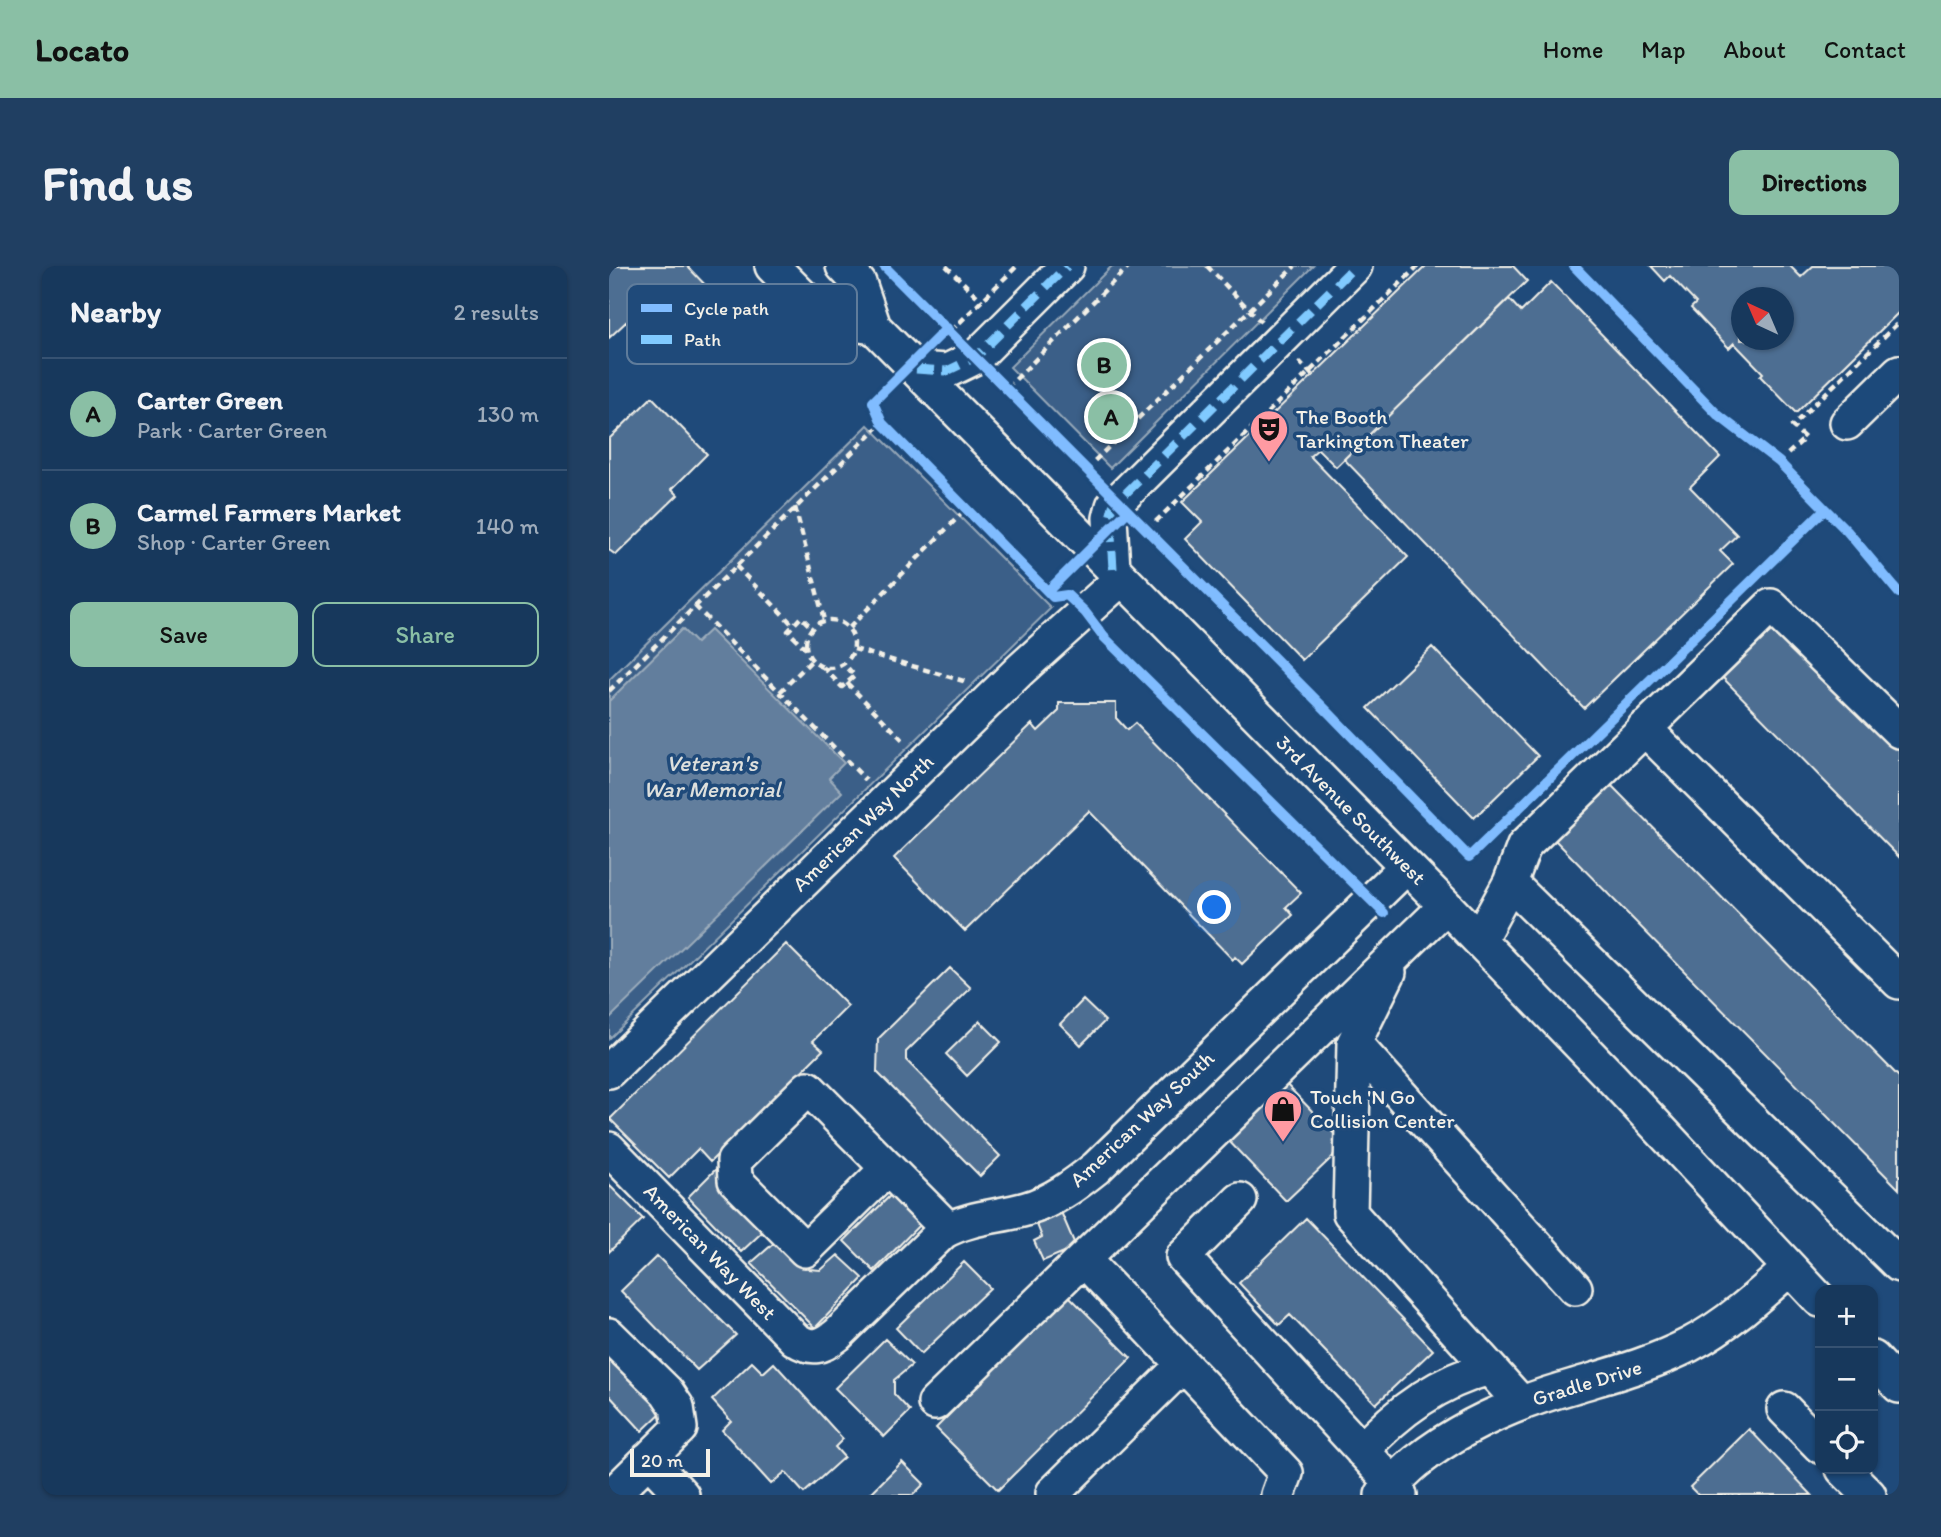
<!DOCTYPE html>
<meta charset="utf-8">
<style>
:root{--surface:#17385c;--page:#203f62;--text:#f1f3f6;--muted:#9eacbb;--line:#365272;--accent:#8abfa5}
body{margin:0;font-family:Itim,sans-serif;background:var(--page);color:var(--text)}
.controls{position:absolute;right:21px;bottom:21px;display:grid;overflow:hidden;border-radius:14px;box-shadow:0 2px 5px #0004}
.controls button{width:63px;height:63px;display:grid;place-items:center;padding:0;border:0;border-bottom:2px solid var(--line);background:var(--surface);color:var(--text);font:35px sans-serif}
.compass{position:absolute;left:1122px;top:21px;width:63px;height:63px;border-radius:50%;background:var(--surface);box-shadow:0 2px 5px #0004;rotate:316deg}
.scale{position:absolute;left:21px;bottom:18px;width:80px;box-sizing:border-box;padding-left:7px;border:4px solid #f4f1e8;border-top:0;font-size:19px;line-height:24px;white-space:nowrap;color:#f4f1e8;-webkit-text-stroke:5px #1f4a7a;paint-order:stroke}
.you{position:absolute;left:606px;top:642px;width:24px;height:24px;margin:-18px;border:5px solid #fff;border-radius:50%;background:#1a73e8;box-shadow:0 0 0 10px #1a73e833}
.badge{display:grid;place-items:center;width:46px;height:46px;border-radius:50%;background:var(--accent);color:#111;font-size:23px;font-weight:700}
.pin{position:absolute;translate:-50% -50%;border:4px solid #fff;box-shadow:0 2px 7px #0006}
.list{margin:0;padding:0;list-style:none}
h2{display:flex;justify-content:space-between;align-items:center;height:91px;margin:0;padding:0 28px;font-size:30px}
h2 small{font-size:23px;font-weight:400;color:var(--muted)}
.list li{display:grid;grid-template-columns:46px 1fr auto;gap:21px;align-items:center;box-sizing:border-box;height:112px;padding:0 28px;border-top:2px solid var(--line)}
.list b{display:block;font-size:26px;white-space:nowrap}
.list p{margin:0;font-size:23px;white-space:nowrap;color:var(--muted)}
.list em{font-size:23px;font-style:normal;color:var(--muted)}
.actions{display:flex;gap:14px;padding:21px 28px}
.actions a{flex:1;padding:16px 0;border:2px solid var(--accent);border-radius:14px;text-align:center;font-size:24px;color:var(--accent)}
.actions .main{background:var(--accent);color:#111}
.icon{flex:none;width:38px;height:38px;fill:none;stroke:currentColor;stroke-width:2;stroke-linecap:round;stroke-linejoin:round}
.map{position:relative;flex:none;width:1290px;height:1229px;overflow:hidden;border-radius:14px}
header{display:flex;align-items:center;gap:42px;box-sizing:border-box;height:98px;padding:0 35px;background:var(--accent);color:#111}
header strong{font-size:33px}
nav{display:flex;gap:38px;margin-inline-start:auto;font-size:24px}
.intro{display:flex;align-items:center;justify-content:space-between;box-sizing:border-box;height:168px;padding:0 42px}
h1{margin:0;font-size:49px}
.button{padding:18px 32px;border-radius:14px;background:var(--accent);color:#111;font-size:24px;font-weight:700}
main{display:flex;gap:42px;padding:0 42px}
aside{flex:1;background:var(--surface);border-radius:14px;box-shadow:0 2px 5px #0004}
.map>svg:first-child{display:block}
</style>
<header>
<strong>Locato</strong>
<nav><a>Home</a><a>Map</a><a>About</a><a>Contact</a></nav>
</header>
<div class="intro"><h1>Find us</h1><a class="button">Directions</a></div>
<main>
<aside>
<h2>Nearby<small>2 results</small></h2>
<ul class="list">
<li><span class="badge">A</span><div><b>Carter Green</b><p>Park · Carter Green</p></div><em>130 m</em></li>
<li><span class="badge">B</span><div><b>Carmel Farmers Market</b><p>Shop · Carter Green</p></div><em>140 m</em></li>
</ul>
<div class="actions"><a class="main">Save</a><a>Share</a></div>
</aside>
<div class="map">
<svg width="1290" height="1229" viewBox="0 0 1290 1229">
<rect width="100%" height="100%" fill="#1f4a7a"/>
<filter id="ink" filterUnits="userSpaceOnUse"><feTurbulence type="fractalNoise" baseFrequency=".0143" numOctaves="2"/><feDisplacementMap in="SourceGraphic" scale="14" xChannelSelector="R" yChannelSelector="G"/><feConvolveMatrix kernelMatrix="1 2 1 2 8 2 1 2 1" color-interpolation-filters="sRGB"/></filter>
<g filter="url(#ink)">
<path fill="#3a5f88" stroke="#97a8b8" stroke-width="2" d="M 503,0 L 704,0 L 501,202 L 401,101 Z
M 259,159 L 442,342 L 0,773 L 0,414 Z"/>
<path fill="#627e9d" stroke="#9cacbb" stroke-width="2" d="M 73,363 L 87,377 L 101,364 L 235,497 L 220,512 L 233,526 L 0,753 L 0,435 Z"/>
<path fill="#4d6e92" stroke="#f4f1e8" stroke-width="2" fill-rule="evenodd" d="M 0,0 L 78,0 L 103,26 L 44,84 L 17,56 L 0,72 Z
M 817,0 L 904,0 L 918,15 L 727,201 L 709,183 L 701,190 L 799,291 L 693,394 L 576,273 L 593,256 L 573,236 Z
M 1042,0 L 1181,0 L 1192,11 L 1204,0 L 1290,0 L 1290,46 L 1187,147 L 1151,110 L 1154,107 L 1125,77 L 1120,82 L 1082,42 L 1087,37 L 1061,10 L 1056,15 ZM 1132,32 L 1174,32 L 1174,74 L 1132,74 Z
M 942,16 L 1111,191 L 1081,221 L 1128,269 L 1111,285 L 1124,298 L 975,442 L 735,193 L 900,33 L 912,46 Z
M 43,131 L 98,188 L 63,223 L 69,229 L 7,289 L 0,284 L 0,173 Z
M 1172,353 L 1290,473 L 1290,591 L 1113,411 Z
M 823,381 L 929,490 L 865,552 L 759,442 Z
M 450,437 L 507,437 L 507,452 L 518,464 L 526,457 L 692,627 L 677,641 L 684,649 L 633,698 L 626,691 L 624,694 L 480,545 L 356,665 L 285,592 L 423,458 L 429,465 L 450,445 Z
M 1002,519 L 1290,811 L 1290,923 L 946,574 Z
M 177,678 L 239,740 L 204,775 L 214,784 L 101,896 L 89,883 L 60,912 L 1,853 Z
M 341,702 L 362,722 L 297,786 L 297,794 L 391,890 L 371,910 L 268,806 L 269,773 Z
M 474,734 L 496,755 L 472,779 L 451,758 Z
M 371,755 L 392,776 L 358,810 L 337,788 Z
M 675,816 L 736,879 L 677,935 L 617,872 Z
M 107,903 L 161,959 L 132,986 L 79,931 Z
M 293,918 L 322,947 L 265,1005 L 235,975 Z
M 0,919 L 34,953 L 0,986 Z
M 452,946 L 467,981 L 434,995 L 425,975 L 433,971 L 427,956 Z
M 697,952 L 824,1084 L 767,1138 L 681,1049 L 670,1059 L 630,1017 Z
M 171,972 L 200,1003 L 212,1004 L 229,989 L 254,1012 L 206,1062 L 142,997 Z
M 48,990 L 127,1069 L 88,1104 L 12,1025 Z
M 355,996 L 381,1022 L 312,1088 L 287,1062 Z
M 459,1029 L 522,1092 L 389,1224 L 327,1162 Z
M 276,1073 L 303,1099 L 285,1114 L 285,1128 L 301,1145 L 275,1171 L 226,1122 Z
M 0,1086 L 54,1145 L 33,1165 L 0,1129 Z
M 143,1096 L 154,1107 L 165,1097 L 234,1173 L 226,1181 L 235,1191 L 195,1227 L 176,1206 L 162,1218 L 113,1164 L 122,1155 L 103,1134 Z
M 1140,1163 L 1203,1229 L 1089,1229 L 1081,1221 Z
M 293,1196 L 315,1218 L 304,1229 L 260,1229 Z"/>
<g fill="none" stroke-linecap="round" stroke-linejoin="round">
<g stroke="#f4f1e8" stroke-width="38">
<path id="minor" d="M 163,0 L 218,55 L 265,61
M 234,0 L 250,17 L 265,61 L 837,640 L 1001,810 L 1211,1034
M 307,103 L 338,105 L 367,91 L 458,0
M 1238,157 L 1290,106
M 504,303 L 501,252 L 504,240 L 746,0
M 1035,462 L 1290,716
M 901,617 L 1290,999
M 870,674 L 901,617 L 915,580 L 1162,340 L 1290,465
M 780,706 L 745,777 L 741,947 L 912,1137
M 745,777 L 966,1022
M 0,805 L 411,404 L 513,312
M 0,883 L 186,1073 C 203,1084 213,1081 228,1069 L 334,966 C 360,951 389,951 417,943 C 443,936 467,918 487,902 L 797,601
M 279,902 L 196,984 L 126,914 L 125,895 L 199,822 L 339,963
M 631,934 L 574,991 L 784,1218 L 791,1229
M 474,993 L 677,1207 L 669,1229
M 0,1069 L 58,1126 L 68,1141 L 71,1162 L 3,1229
M 1264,1092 L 1290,1120
M 326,1137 L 837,640
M 1175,1143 L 1211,1180
M 753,1185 C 788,1145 829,1116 880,1102
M 39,1193 L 73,1229
M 1234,1203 L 1260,1229
M 446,1229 L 444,1227 L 574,1099
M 773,1229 C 784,1218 795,1206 807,1196 C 853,1159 908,1136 965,1120 C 1004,1108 1043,1098 1080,1079 C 1118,1059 1150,1030 1181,1002"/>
</g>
<path stroke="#f4f1e8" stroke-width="4.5" stroke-dasharray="7 5" stroke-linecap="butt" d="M 337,0 L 373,35
M 598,0 L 652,56
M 342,65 L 408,0
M 690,95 L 703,109
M 398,122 L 520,0
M 1170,196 L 1196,172 L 1183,160 L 1290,56
M 477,203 L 686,0
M 186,241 L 215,354
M 538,264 L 809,0
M 127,300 L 184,359
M 86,340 L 257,514
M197 378a24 24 0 1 1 48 0a24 24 0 1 1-48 0Z
M 240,362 L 357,243
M 197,383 L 179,365 L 192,351 L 203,362
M 245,383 L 358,416
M 214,401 L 233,421 L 246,410 L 235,398
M 238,417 L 295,475
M 0,425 L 273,157
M 171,426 L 203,394"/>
<use href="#minor" stroke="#1f4a7a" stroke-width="33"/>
<path stroke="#80caff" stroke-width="9" stroke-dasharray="18 9" stroke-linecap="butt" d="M 307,103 L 338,105 L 367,91 L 458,0
M 504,303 L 501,252 L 504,240 L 746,0"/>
<g stroke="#1f4a7a" stroke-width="15">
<path id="cycleway" d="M 275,0 L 721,448 L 860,591 L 1216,243
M 965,0 L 1109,149 L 1170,196 L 1216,243 L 1238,265 L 1290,327
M 338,62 L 264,136 L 273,157 L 444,331 L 458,329 L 476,346 L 495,371 L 775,647
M 439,325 L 519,245"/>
</g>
<use href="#cycleway" stroke="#80bcff" stroke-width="10"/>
</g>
</g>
<defs>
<g id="theatre-pin" transform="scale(2.0125)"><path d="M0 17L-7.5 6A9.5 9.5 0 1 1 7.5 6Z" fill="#ff9aa2" stroke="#1f4a7a"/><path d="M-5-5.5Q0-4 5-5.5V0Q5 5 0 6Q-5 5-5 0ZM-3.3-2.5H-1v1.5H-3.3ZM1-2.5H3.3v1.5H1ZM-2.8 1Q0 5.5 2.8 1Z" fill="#111"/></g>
<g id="shop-pin" transform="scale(2.0125)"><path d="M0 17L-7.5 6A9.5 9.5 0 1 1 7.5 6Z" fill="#ff9aa2" stroke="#1f4a7a"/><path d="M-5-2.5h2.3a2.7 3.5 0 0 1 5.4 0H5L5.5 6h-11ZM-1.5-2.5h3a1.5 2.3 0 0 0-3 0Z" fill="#111"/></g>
</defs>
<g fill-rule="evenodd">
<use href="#theatre-pin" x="660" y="163"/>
<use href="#shop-pin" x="674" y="843"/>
</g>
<g text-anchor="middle" stroke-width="7" stroke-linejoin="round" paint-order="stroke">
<g font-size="21" fill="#f4f1e8" stroke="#1f4a7a" text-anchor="start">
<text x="687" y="158">The Booth<tspan x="687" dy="24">Tarkington Theater</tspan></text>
<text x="701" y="838">Touch 'N Go<tspan x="701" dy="24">Collision Center</tspan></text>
</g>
<g font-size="21" fill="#f4f1e8" stroke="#1f4a7a">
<text transform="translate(742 544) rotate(45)" y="7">3rd Avenue Southwest</text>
<text transform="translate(254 557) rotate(-44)" y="7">American Way North</text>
<text transform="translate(533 853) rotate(-43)" y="7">American Way South</text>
<text transform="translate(101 986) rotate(46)" y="7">American Way West</text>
<text transform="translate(978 1117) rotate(-17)" y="7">Gradle Drive</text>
</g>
<g font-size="23" font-style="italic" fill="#dee0dd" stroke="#1f4a7a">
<text x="103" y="505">Veteran's<tspan x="103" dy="26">War Memorial</tspan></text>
</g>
</g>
<rect x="18" y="18" width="230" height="80" rx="10" fill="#1f4a7a" stroke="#5f7c9b" stroke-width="2"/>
<rect x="32" y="38" width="31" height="8" fill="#80bcff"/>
<rect x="32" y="69" width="31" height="9" fill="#80caff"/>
<g font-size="19" fill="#f4f1e8">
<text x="75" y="49">Cycle path</text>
<text x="75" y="80">Path</text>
</g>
</svg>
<div class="controls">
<button>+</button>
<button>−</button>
<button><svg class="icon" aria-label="locate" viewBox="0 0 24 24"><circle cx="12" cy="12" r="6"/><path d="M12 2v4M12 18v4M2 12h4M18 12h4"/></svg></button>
</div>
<svg class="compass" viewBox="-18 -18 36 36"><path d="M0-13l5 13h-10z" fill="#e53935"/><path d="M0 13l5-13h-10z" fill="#9eacbb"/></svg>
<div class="scale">20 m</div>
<div class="you"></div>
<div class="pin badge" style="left:502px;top:151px">A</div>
<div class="pin badge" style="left:495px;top:99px">B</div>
</div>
</main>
